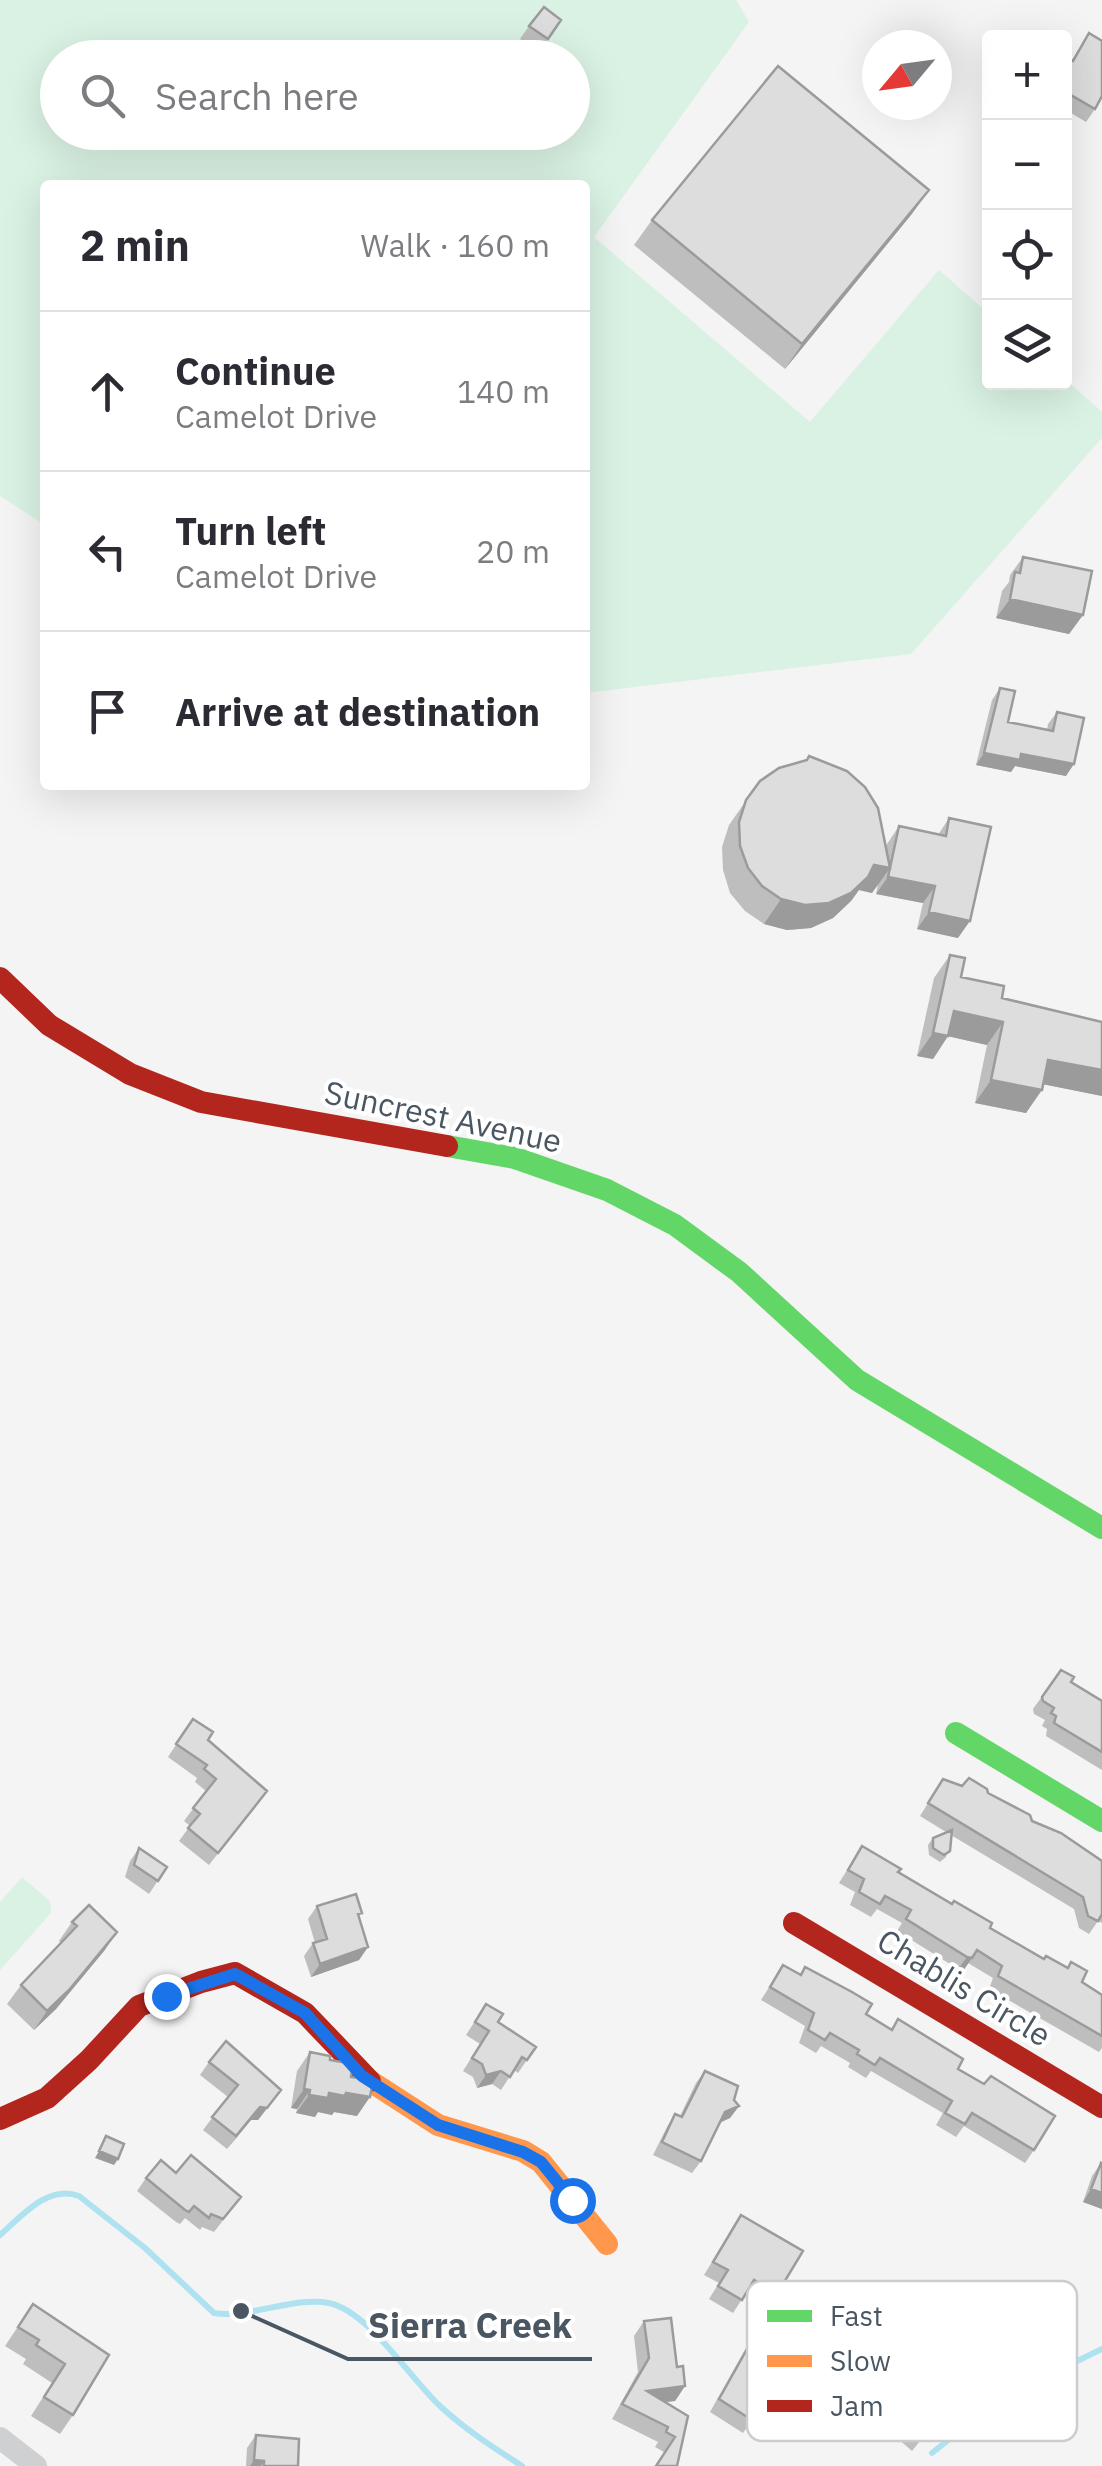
<!DOCTYPE html>
<meta charset="utf-8">
<style>
:root{--surface:#fff;--page:#f7f7f7;--text:#2b2b33;--muted:#7c7c81;--line:#e1e1e2}
body{margin:0;font-family:"IBM Plex Sans",sans-serif;background:var(--page);color:var(--text)}
.controls{position:absolute;right:30px;top:30px;display:grid;overflow:hidden;border-radius:10px;box-shadow:0 10px 40px #0002}
.controls button{width:90px;height:90px;display:grid;place-items:center;padding:0;border:0;border-bottom:2px solid var(--line);background:var(--surface);color:var(--text);font:50px sans-serif}
.compass{position:absolute;left:862px;top:30px;width:90px;height:90px;border-radius:50%;background:var(--surface);box-shadow:0 10px 40px #0002;rotate:241deg}
.stop{position:absolute;width:30px;height:30px;margin:-22px;border:8px solid #1a73e8;border-radius:50%;background:#fff}
.stop.end{background:#1a73e8;border-color:#fff;box-shadow:0 2px 10px #0008}
.list{margin:0;padding:0;list-style:none}
h2{display:flex;justify-content:space-between;align-items:center;height:130px;margin:0;padding:0 40px;font-size:42px}
h2 small{font-size:32px;font-weight:400;color:var(--muted)}
.list li{display:grid;grid-template-columns:65px 1fr auto;gap:30px;align-items:center;box-sizing:border-box;height:160px;padding:0 40px;border-top:2px solid var(--line)}
.list b{display:block;font-size:38px;white-space:nowrap}
.list p{margin:0;font-size:32px;white-space:nowrap;color:var(--muted)}
.list em{font-size:32px;font-style:normal;color:var(--muted)}
.icon{flex:none;width:55px;height:55px;fill:none;stroke:currentColor;stroke-width:2;stroke-linecap:round;stroke-linejoin:round}
.map{position:relative;flex:none;width:1102px;height:2466px;overflow:hidden}
.search{position:absolute;background:var(--surface);box-shadow:0 10px 40px #0002;left:40px;top:40px;width:550px;height:110px;display:flex;align-items:center;gap:25px;box-sizing:border-box;padding:0 35px;border-radius:55px;color:var(--muted);font-size:38px}
.panel{position:absolute;background:var(--surface);box-shadow:0 10px 40px #0002;left:40px;top:180px;width:550px;height:610px;border-radius:10px}
.map>svg:first-child{display:block}
</style>
<div class="map">
<svg width="1102" height="2466" viewBox="0 0 1102 2466">
<rect width="100%" height="100%" fill="#f4f4f4"/>
<path fill="#d9f2e3" fill-rule="evenodd" d="M 0,0 L 736,0 L 749,22 L 594,237 L 810,422 L 939,270 L 989,314 L 990,382 L 1064,382 L 1065,379 L 1102,412 L 1102,438 L 911,654 L 585,693 L 585,185 L 45,185 L 45,525 L 0,496 ZM 58,58 L 572,58 L 572,132 L 58,132 Z
M 22,1877 L 50,1901 L 51,1913 L 0,1970 L 0,1902 Z"/>
<g fill="none" stroke-linecap="round" stroke-linejoin="round">
<path stroke="#aee2f0" stroke-width="6" d="M 0,2235 C 22,2216 48,2184 79,2196 L 145,2248 L 214,2313 C 248,2319 294,2296 329,2303 C 370,2312 410,2379 441,2407 C 466,2430 494,2448 522,2466
M 932,2453 L 987,2409 L 1014,2392 L 1102,2349"/>
<path stroke="#ced0d2" stroke-width="22" d="M 0,2438 L 36,2466"/>
<path stroke="#63d668" stroke-width="22" d="M 447,1146 L 515,1158 L 607,1190 L 675,1225 L 739,1272 L 857,1380 L 1102,1528
M 956,1733 L 1102,1821"/>
<path stroke="#ff974d" stroke-width="22" d="M 370,2081 L 438,2125 L 523,2151 L 541,2162 L 607,2244"/>
<path stroke="#b3261e" stroke-width="22" d="M 0,978 L 49,1025 L 130,1074 L 201,1102 L 447,1146
M 794,1923 L 1102,2107
M 0,2119 L 47,2098 L 89,2060 L 139,2006 L 201,1982 L 235,1973 L 305,2013 L 370,2081"/>
</g>
<path fill="#bebebf" d="M 561,20 L 539,52 L 520,39 L 529,26 Z
M 1089,33 L 1095,109 L 1086,122 L 1064,109 L 1064,61 L 1072,60 Z
M 929,190 L 911,215 L 785,369 L 634,245 L 652,220 Z
M 1023,557 L 1083,615 L 1069,634 L 996,618 L 1002,591 L 1009,582 L 1010,575 Z
M 1000,688 L 1008,722 L 1047,730 L 1048,724 L 1057,712 L 1066,776 L 1015,766 L 1011,772 L 976,765 L 992,700 Z
M 760,781 L 886,849 L 887,844 L 899,826 L 938,835 L 949,818 L 958,938 L 917,929 L 923,903 L 876,894 L 878,884 L 872,893 L 859,890 L 851,901 L 833,918 L 811,928 L 787,930 L 764,924 L 745,911 L 730,893 L 723,870 L 722,847 L 729,825 Z
M 950,955 L 961,977 L 1002,998 L 1102,1022 L 1102,1096 L 1043,1084 L 1026,1113 L 975,1103 L 987,1045 L 948,1036 L 933,1059 L 917,1056 L 934,978 Z
M 1061,1670 L 1071,1682 L 1102,1701 L 1102,1770 L 1046,1736 L 1047,1729 L 1042,1726 L 1045,1720 L 1034,1714 L 1033,1709 Z
M 193,1719 L 208,1740 L 267,1791 L 209,1865 L 179,1841 L 190,1826 L 184,1821 L 206,1791 L 195,1782 L 197,1778 L 168,1757 Z
M 943,1779 L 988,1793 L 1032,1821 L 1102,1861 L 1102,1923 L 1098,1921 L 1089,1934 L 1079,1928 L 1074,1909 L 951,1835 L 946,1857 L 940,1862 L 929,1855 L 928,1845 L 933,1838 L 946,1832 L 920,1816 Z
M 862,1846 L 898,1872 L 1102,1995 L 1102,2048 L 1099,2052 L 989,1989 L 993,1978 L 968,1963 L 963,1971 L 958,1969 L 897,1931 L 902,1923 L 877,1909 L 871,1917 L 850,1905 L 855,1892 L 839,1883 Z
M 139,1848 L 167,1867 L 149,1894 L 125,1877 L 130,1861 Z
M 317,1906 L 359,1917 L 368,1947 L 359,1960 L 311,1977 L 304,1956 L 313,1943 L 315,1943 L 308,1919 Z
M 72,1922 L 117,1932 L 104,1951 L 56,2009 L 34,2030 L 7,2004 L 21,1985 L 61,1943 L 59,1941 Z
M 783,1965 L 800,1974 L 805,1967 L 866,2014 L 891,2029 L 898,2019 L 958,2069 L 1034,2150 L 1025,2163 L 964,2126 L 956,2137 L 936,2125 L 943,2113 L 871,2071 L 866,2078 L 848,2067 L 850,2063 L 821,2046 L 816,2053 L 799,2043 L 805,2026 L 761,2000 Z
M 486,2004 L 498,2022 L 536,2047 L 518,2073 L 514,2070 L 501,2090 L 492,2084 L 477,2088 L 473,2077 L 463,2071 L 480,2044 L 466,2035 Z
M 310,2052 L 330,2060 L 351,2077 L 357,2116 L 334,2112 L 332,2115 L 318,2112 L 315,2117 L 296,2113 L 297,2109 L 291,2108 L 297,2071 Z
M 209,2062 L 281,2090 L 258,2120 L 251,2120 L 227,2149 L 203,2130 L 228,2097 L 200,2075 Z
M 705,2071 L 739,2106 L 730,2118 L 720,2123 L 701,2161 L 692,2173 L 653,2155 L 667,2127 L 675,2114 L 680,2116 L 696,2083 Z
M 1101,2163 L 1102,2164 L 1102,2209 L 1083,2202 L 1092,2176 Z
M 176,2173 L 241,2197 L 214,2232 L 202,2227 L 200,2230 L 185,2218 L 180,2224 L 176,2222 L 137,2191 L 146,2178 Z
M 741,2215 L 777,2294 L 768,2307 L 746,2293 L 733,2313 L 709,2299 L 719,2283 L 704,2275 Z
M 33,2304 L 109,2355 L 73,2415 L 60,2434 L 31,2416 L 52,2383 L 23,2364 L 26,2359 L 5,2346 Z
M 644,2321 L 677,2367 L 685,2386 L 675,2401 L 666,2402 L 688,2416 L 664,2452 L 655,2447 L 658,2442 L 612,2419 L 638,2372 L 634,2336 Z
M 760,2326 L 770,2408 L 761,2421 L 754,2417 L 743,2433 L 710,2412 L 751,2339 Z
M 942,2373 L 965,2391 L 932,2434 L 928,2431 L 912,2451 L 896,2437 Z
M 256,2435 L 298,2466 L 246,2466 L 247,2448 Z"/>
<path fill="#9b9b9b" d="M 929,190 L 911,215 L 785,369 L 802,344 Z
M 1010,599 L 1083,615 L 1069,634 L 996,618 Z
M 984,753 L 1021,754 L 1074,764 L 1066,776 L 1015,766 L 1011,772 L 976,765 Z
M 874,865 L 890,868 L 872,893 L 859,890 L 851,901 L 833,918 L 811,928 L 787,930 L 764,924 L 781,899 Z
M 888,877 L 935,886 L 923,903 L 876,894 Z
M 929,912 L 970,921 L 958,938 L 917,929 Z
M 954,1011 L 1003,1022 L 987,1045 L 938,1034 Z
M 933,1033 L 948,1036 L 933,1059 L 917,1056 Z
M 1048,1060 L 1102,1070 L 1102,1096 L 1032,1082 Z
M 991,1080 L 1042,1090 L 1026,1113 L 975,1103 Z
M 117,1932 L 104,1951 L 56,2009 L 34,2030 L 47,2011 Z
M 368,1947 L 359,1960 L 311,1977 L 320,1964 Z
M 967,1957 L 972,1958 L 963,1971 L 958,1969 Z
M 501,2071 L 492,2084 L 477,2088 L 486,2075 Z
M 304,2089 L 310,2090 L 297,2109 L 291,2108 Z
M 281,2090 L 258,2120 L 251,2120 L 227,2149 L 260,2107 Z
M 346,2093 L 370,2097 L 357,2116 L 334,2112 L 332,2115 L 318,2112 L 315,2117 L 296,2113 L 309,2095 Z
M 739,2106 L 730,2118 L 716,2124 L 725,2112 Z
M 99,2151 L 118,2159 L 114,2165 L 95,2158 Z
M 1091,2189 L 1102,2193 L 1102,2209 L 1083,2202 Z
M 685,2386 L 675,2401 L 637,2405 L 647,2391 Z
M 254,2460 L 264,2461 L 261,2466 L 250,2466 Z"/>
<path fill="#ddddde" stroke="#9b9b9b" stroke-width="2.5" d="M 544,7 L 561,20 L 548,39 L 529,26 Z
M 1089,33 L 1102,41 L 1102,96 L 1095,109 L 1064,91 L 1064,61 L 1067,57 L 1073,61 Z
M 778,66 L 929,190 L 802,344 L 652,220 Z
M 1023,557 L 1092,571 L 1083,615 L 1010,599 L 1015,572 L 1020,573 Z
M 1000,688 L 1015,691 L 1008,722 L 1053,731 L 1057,712 L 1084,718 L 1074,764 L 1021,754 L 1020,760 L 984,753 Z
M 809,756 L 847,771 L 865,787 L 878,808 L 890,868 L 874,865 L 868,877 L 851,893 L 829,903 L 805,905 L 781,899 L 762,886 L 748,868 L 740,846 L 739,822 L 746,800 L 760,781 L 779,768 L 807,760 Z
M 949,818 L 991,827 L 970,921 L 929,912 L 935,886 L 888,877 L 899,826 L 946,836 Z
M 950,955 L 965,958 L 961,977 L 1004,986 L 1002,998 L 1102,1022 L 1102,1070 L 1048,1060 L 1042,1090 L 991,1080 L 1003,1022 L 954,1011 L 948,1036 L 933,1033 Z
M 1061,1670 L 1074,1677 L 1071,1682 L 1102,1701 L 1102,1752 L 1054,1723 L 1056,1716 L 1051,1713 L 1054,1708 L 1043,1701 L 1042,1697 Z
M 193,1719 L 213,1732 L 208,1740 L 267,1791 L 218,1853 L 188,1828 L 200,1814 L 193,1808 L 216,1779 L 204,1769 L 207,1765 L 176,1744 Z
M 969,1778 L 987,1789 L 988,1793 L 1030,1815 L 1032,1821 L 1061,1833 L 1102,1861 L 1102,1914 L 1098,1921 L 1088,1916 L 1083,1897 L 928,1803 L 943,1779 L 962,1786 Z
M 952,1830 L 950,1851 L 944,1855 L 933,1848 L 933,1838 Z
M 862,1846 L 901,1869 L 898,1872 L 952,1904 L 954,1901 L 992,1923 L 990,1928 L 1044,1959 L 1046,1956 L 1068,1968 L 1071,1962 L 1087,1971 L 1082,1982 L 1102,1995 L 1102,2036 L 998,1976 L 1002,1966 L 977,1950 L 972,1958 L 967,1957 L 906,1919 L 911,1910 L 885,1896 L 880,1904 L 859,1892 L 864,1879 L 848,1870 Z
M 139,1848 L 167,1867 L 158,1881 L 134,1865 Z
M 356,1894 L 362,1913 L 358,1914 L 368,1947 L 320,1964 L 313,1943 L 327,1939 L 317,1906 Z
M 89,1905 L 117,1932 L 69,1990 L 47,2011 L 21,1985 L 77,1926 L 72,1922 Z
M 783,1965 L 801,1975 L 805,1967 L 852,1992 L 872,2004 L 866,2014 L 892,2030 L 898,2019 L 963,2059 L 958,2069 L 984,2084 L 991,2076 L 1055,2116 L 1034,2150 L 972,2113 L 965,2124 L 945,2113 L 952,2101 L 880,2058 L 875,2065 L 857,2054 L 859,2050 L 830,2033 L 825,2040 L 808,2030 L 814,2013 L 770,1987 Z
M 486,2004 L 503,2014 L 498,2022 L 536,2047 L 527,2060 L 522,2057 L 510,2077 L 501,2071 L 486,2075 L 482,2064 L 472,2058 L 489,2031 L 475,2022 Z
M 226,2041 L 281,2090 L 267,2108 L 260,2107 L 236,2136 L 212,2117 L 238,2085 L 209,2062 Z
M 310,2052 L 330,2056 L 330,2060 L 353,2064 L 351,2077 L 373,2080 L 370,2097 L 346,2093 L 345,2096 L 329,2093 L 328,2098 L 309,2095 L 310,2090 L 304,2089 Z
M 705,2071 L 738,2086 L 734,2100 L 739,2106 L 725,2112 L 701,2161 L 662,2142 L 675,2114 L 682,2117 Z
M 106,2136 L 124,2144 L 118,2159 L 99,2151 Z
M 191,2155 L 241,2197 L 223,2219 L 211,2214 L 209,2218 L 194,2206 L 189,2212 L 185,2210 L 146,2178 L 161,2160 L 176,2173 Z
M 1101,2163 L 1102,2164 L 1102,2193 L 1091,2189 Z
M 741,2215 L 803,2251 L 777,2294 L 754,2280 L 742,2300 L 718,2286 L 728,2270 L 713,2262 Z
M 33,2304 L 109,2355 L 73,2415 L 44,2397 L 65,2364 L 36,2345 L 39,2340 L 18,2327 Z
M 671,2318 L 677,2367 L 683,2366 L 685,2386 L 647,2391 L 688,2416 L 677,2466 L 656,2466 L 675,2437 L 666,2432 L 668,2427 L 622,2404 L 649,2358 L 644,2321 Z
M 760,2326 L 802,2353 L 770,2408 L 763,2404 L 752,2420 L 719,2399 Z
M 256,2435 L 299,2439 L 298,2466 L 264,2466 L 264,2461 L 254,2460 Z"/>
<g fill="none" stroke-linecap="round" stroke-linejoin="round">
<path stroke="#1a73e8" stroke-width="12" d="M 166,1996 L 235,1974 L 305,2013 L 362,2076 L 438,2125 L 523,2152 L 541,2162 L 572,2200"/>
</g>
<g text-anchor="middle" stroke-width="8" stroke-linejoin="round" paint-order="stroke">
<g font-size="32" fill="#4a5661" stroke="#fff">
<text transform="translate(443 1117) rotate(12)" y="11">Suncrest Avenue</text>
<text transform="translate(964 1988) rotate(31)" y="11">Chablis Circle</text>
</g>
</g>
<rect x="747" y="2281" width="330" height="160" rx="15" fill="#fff" stroke="#c9ccd0" stroke-width="2.5"/>
<rect x="767" y="2310" width="45" height="12" fill="#63d668"/>
<rect x="767" y="2355" width="45" height="12" fill="#ff974d"/>
<rect x="767" y="2400" width="45" height="12" fill="#b3261e"/>
<g font-size="28" fill="#4a5661">
<text x="830" y="2326">Fast</text>
<text x="830" y="2371">Slow</text>
<text x="830" y="2416">Jam</text>
</g>
<path fill="none" stroke="#4a5661" stroke-width="4" d="M241 2311L348 2359H592"/>
<circle fill="#4a5661" stroke="#fff" stroke-width="4" cx="241" cy="2311" r="10"/>
<g font-size="35" text-anchor="middle" font-weight="bold" fill="#4a5661" stroke="#fff" stroke-width="8" stroke-linejoin="round" paint-order="stroke">
<text x="470" y="2338">Sierra Creek</text>
</g>
</svg>
<div class="controls">
<button>+</button>
<button>−</button>
<button><svg class="icon" aria-label="locate" viewBox="0 0 24 24"><circle cx="12" cy="12" r="6"/><path d="M12 2v4M12 18v4M2 12h4M18 12h4"/></svg></button>
<button><svg class="icon" aria-label="layers" viewBox="0 0 24 24"><path d="M12 4l9 5-9 5-9-5zM3 14l9 5 9-5"/></svg></button>
</div>
<svg class="compass" viewBox="-18 -18 36 36"><path d="M0-13l5 13h-10z" fill="#e53935"/><path d="M0 13l5-13h-10z" fill="#7c7c81"/></svg>
<div class="stop" style="left:572px;top:2200px"></div>
<div class="stop end" style="left:166px;top:1996px"></div>
<div class="search"><svg class="icon" aria-label="search" viewBox="0 0 24 24"><circle cx="10" cy="10" r="6"/><path d="M15 15l6 6"/></svg>Search here</div>
<section class="panel">
<h2>2 min<small>Walk · 160 m</small></h2>
<ul class="list">
<li><svg class="icon" aria-label="ahead" viewBox="0 0 24 24"><path d="M12 20V5M6 11l6-6 6 6"/></svg><div><b>Continue</b><p>Camelot Drive</p></div><em>140 m</em></li>
<li><svg class="icon" aria-label="left" viewBox="0 0 24 24"><path d="M17 20v-9H6M10 6l-5 5 5 5"/></svg><div><b>Turn left</b><p>Camelot Drive</p></div><em>20 m</em></li>
<li><svg class="icon" aria-label="arrive" viewBox="0 0 24 24"><path d="M6 21V4h12l-3 4 3 4H6"/></svg><div><b>Arrive at destination</b></div></li>
</ul>
</section>
</div>
